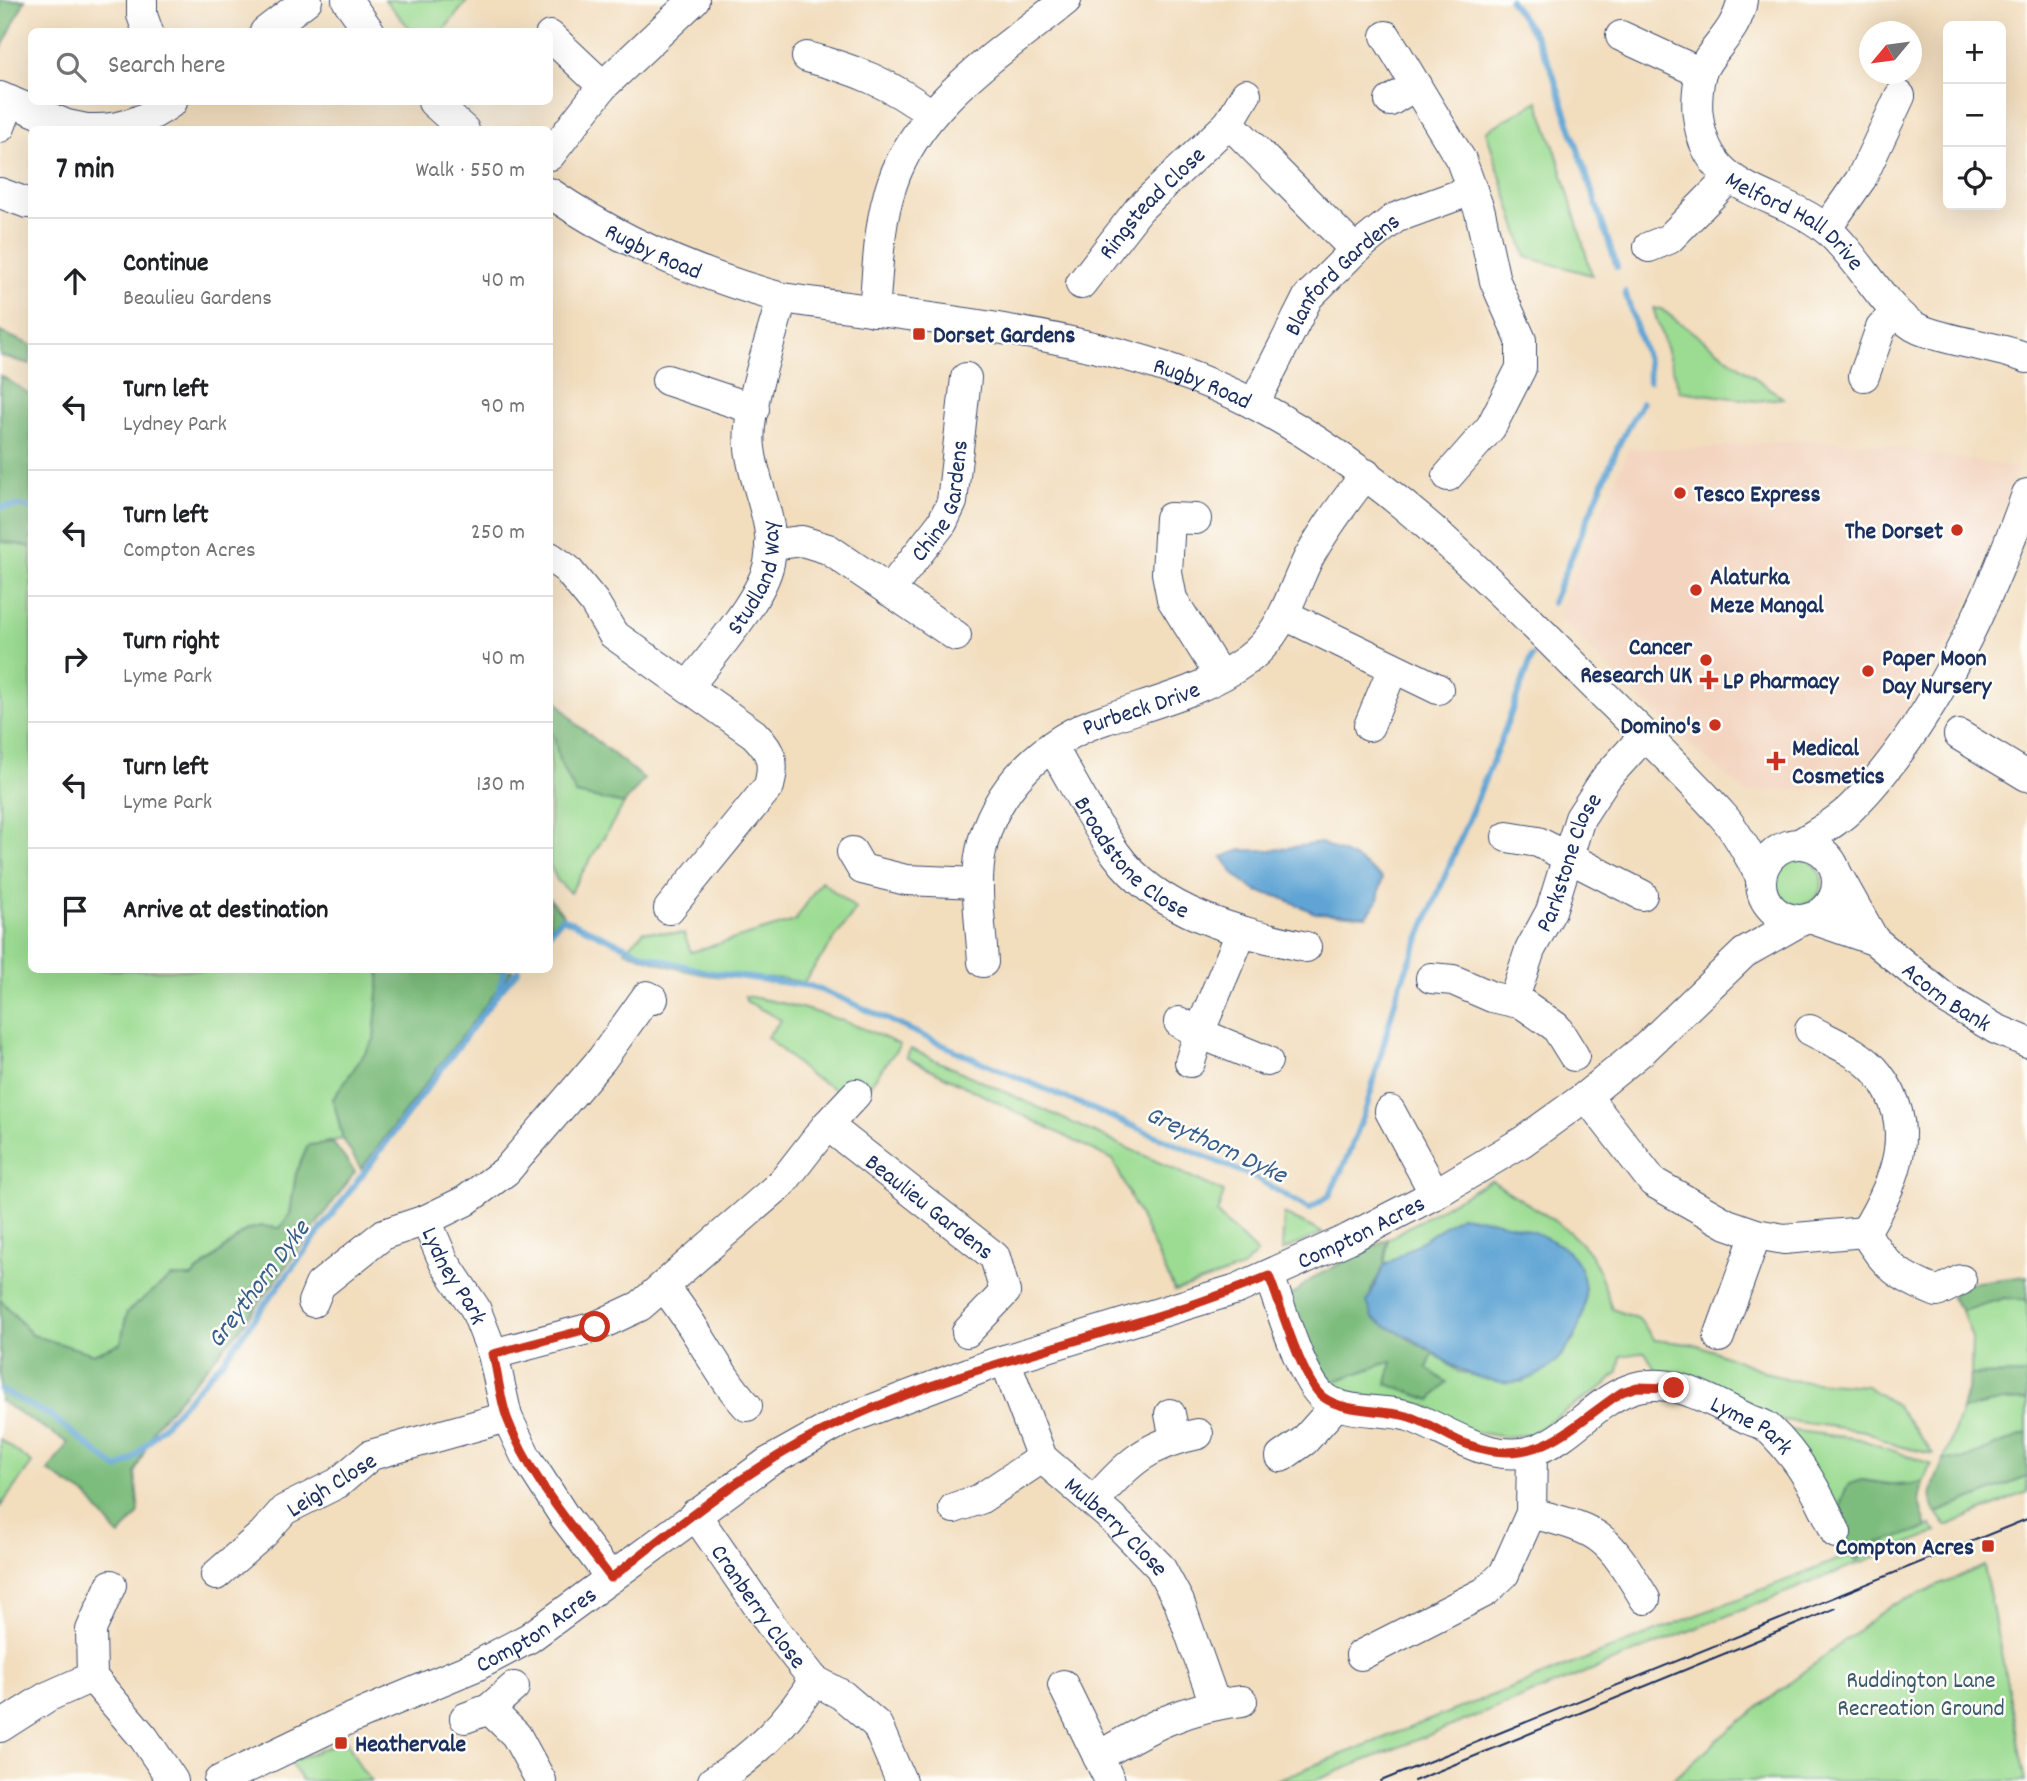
<!DOCTYPE html>
<meta charset="utf-8">
<style>
:root{--surface:#fff;--page:#f2f2f2;--text:#202124;--muted:#757577;--line:#e0e0e0}
body{margin:0;font-family:Dekko,sans-serif;background:var(--page);color:var(--text)}
.controls{position:absolute;right:21px;top:21px;display:grid;overflow:hidden;border-radius:10px;box-shadow:0 7px 28px #0002}
.controls button{width:63px;height:63px;display:grid;place-items:center;padding:0;border:0;border-bottom:2px solid var(--line);background:var(--surface);color:var(--text);font:35px sans-serif}
.compass{position:absolute;left:1859px;top:21px;width:63px;height:63px;border-radius:50%;background:var(--surface);box-shadow:0 7px 28px #0002;rotate:241deg}
.stop{position:absolute;width:21px;height:21px;margin:-16px;border:5px solid #c8321e;border-radius:50%;background:#fff}
.stop.end{background:#c8321e;border-color:#fff;box-shadow:0 2px 7px #0008}
.list{margin:0;padding:0;list-style:none}
h2{display:flex;justify-content:space-between;align-items:center;height:91px;margin:0;padding:0 28px;font-size:30px}
h2 small{font-size:23px;font-weight:400;color:var(--muted)}
.list li{display:grid;grid-template-columns:46px 1fr auto;gap:21px;align-items:center;box-sizing:border-box;height:126px;padding:0 28px;border-top:2px solid var(--line)}
.list b{display:block;font-size:26px;white-space:nowrap}
.list p{margin:0;font-size:23px;white-space:nowrap;color:var(--muted)}
.list em{font-size:23px;font-style:normal;color:var(--muted)}
.icon{flex:none;width:38px;height:38px;fill:none;stroke:currentColor;stroke-width:2;stroke-linecap:round;stroke-linejoin:round}
.map{position:relative;flex:none;width:2027px;height:1781px;overflow:hidden}
.search{position:absolute;background:var(--surface);box-shadow:0 7px 28px #0002;left:28px;top:28px;width:525px;height:77px;display:flex;align-items:center;gap:18px;box-sizing:border-box;padding:0 24px;border-radius:10px;color:var(--muted);font-size:26px}
.panel{position:absolute;background:var(--surface);box-shadow:0 7px 28px #0002;left:28px;top:126px;width:525px;height:847px;border-radius:10px}
.map>svg:first-child{display:block}
</style>
<div class="map">
<svg width="2027" height="1781" viewBox="0 0 2027 1781">
<rect width="100%" height="100%" fill="#fdfcf7"/>
<filter id="ink" filterUnits="userSpaceOnUse"><feTurbulence type="fractalNoise" baseFrequency=".0143" numOctaves="2"/><feDisplacementMap in="SourceGraphic" scale="14" xChannelSelector="R" yChannelSelector="G"/><feConvolveMatrix kernelMatrix="1 2 1 2 8 2 1 2 1" color-interpolation-filters="sRGB"/></filter>
<filter id="wash" filterUnits="userSpaceOnUse"><feTurbulence type="fractalNoise" baseFrequency=".00686" numOctaves="4" result="noise"/><feDisplacementMap in="SourceGraphic" scale="28" xChannelSelector="R" yChannelSelector="G"/><feGaussianBlur stdDeviation="1.57" result="paint"/><feColorMatrix in="noise" values="0 0 0 0 0 0 0 0 0 0 0 0 0 0 0 0 0 1.4 0 .05"/><feComposite in="paint" operator="in"/></filter>
<g filter="url(#wash)">
<rect width="100%" height="100%" fill="#f2ddbd"/>
<path fill="#f3d4bf" d="M 1794,440 L 1871,443 L 2017,468 L 1977,583 L 1941,655 L 1882,747 L 1840,787 L 1746,793 L 1672,730 L 1557,616 L 1629,448 L 1695,449 Z"/>
<path fill="#9bdc92" stroke="#5b8678" stroke-width="2" d="M 385,0 L 468,0 L 443,31 L 413,32 Z
M 1538,101 L 1558,158 L 1592,275 L 1526,257 L 1486,131 Z
M 1653,308 L 1661,309 L 1783,398 L 1756,401 L 1680,391 Z
M 0,541 L 31,547 L 32,970 L 380,970 L 374,1040 L 333,1099 L 343,1139 L 308,1146 L 296,1176 L 290,1214 L 280,1229 L 261,1226 L 245,1231 L 191,1277 L 171,1277 L 127,1312 L 121,1343 L 93,1354 L 32,1335 L 0,1299 Z
M 550,734 L 554,735 L 559,760 L 576,794 L 624,804 L 570,893 L 557,880 L 550,865 Z
M1776 882a23 23 0 1 1 46 0a23 23 0 1 1-46 0Z
M 821,881 L 856,909 L 803,983 C 779,975 752,979 726,977 C 691,975 658,963 625,951 L 644,931 L 684,934 L 691,952 L 795,921 Z
M 745,996 C 801,1005 849,1020 900,1045 L 869,1086 L 854,1076 L 840,1092 L 808,1074 L 767,1037 L 781,1020 L 746,1001 Z
M 911,1049 L 1224,1192 L 1217,1214 L 1257,1253 L 1242,1268 L 1175,1291 L 1113,1160 L 906,1057 Z
M 1491,1180 C 1524,1204 1569,1223 1592,1257 C 1601,1272 1606,1292 1612,1309 L 1639,1319 L 1655,1340 L 1698,1345 L 1787,1380 L 1866,1386 L 1896,1405 L 1933,1454 L 1898,1446 L 1865,1431 L 1775,1419 L 1745,1400 L 1710,1383 L 1677,1372 L 1656,1371 L 1645,1352 L 1621,1356 L 1618,1372 L 1607,1384 L 1530,1434 L 1504,1437 L 1470,1431 L 1424,1405 L 1361,1396 L 1326,1384 L 1393,1361 L 1387,1384 L 1430,1400 L 1427,1368 L 1433,1353 L 1460,1373 L 1523,1382 L 1555,1363 L 1575,1338 L 1460,1216 L 1384,1266 L 1388,1239 Z
M 1284,1214 L 1323,1233 L 1282,1251 Z
M 2019,1297 L 2027,1300 L 2027,1374 L 1971,1375 L 1972,1338 L 1962,1311 L 2004,1298 Z
M 2027,1400 L 2027,1433 L 1962,1460 L 1944,1459 L 1962,1410 L 2002,1401 Z
M 1780,1429 L 1860,1439 L 1931,1464 L 1923,1482 C 1901,1488 1883,1482 1861,1480 L 1839,1524 Z
M 0,1439 L 32,1463 L 0,1507 Z
M 2027,1477 L 2027,1492 L 1946,1526 L 1936,1513 Z
M 1931,1526 L 1937,1532 L 1314,1781 L 1274,1781 L 1850,1555 L 1856,1561 L 1878,1543 Z
M 1984,1566 L 2026,1781 L 1671,1781 L 1723,1735 L 1888,1607 Z
M 346,1740 L 362,1770 L 372,1781 L 302,1781 L 290,1762 Z"/>
<path fill="#7cbc7c" stroke="#4c766d" stroke-width="2" d="M 0,0 L 25,0 L 0,51 Z
M 0,332 L 31,345 L 30,364 L 0,356 Z
M 0,375 L 31,395 L 31,547 L 0,541 Z
M 550,692 L 575,723 L 644,779 L 624,804 L 576,794 L 559,760 L 554,736 L 550,734 Z
M 550,899 L 563,915 L 550,927 Z
M 380,970 L 512,970 L 361,1169 L 343,1139 L 333,1099 L 374,1040 Z
M 333,1143 L 355,1172 L 240,1329 L 156,1425 L 135,1472 L 139,1513 L 119,1536 L 87,1496 L 48,1471 L 68,1443 L 0,1401 L 0,1299 L 32,1335 L 93,1354 L 121,1343 L 127,1312 L 171,1277 L 192,1277 L 245,1231 L 261,1226 L 280,1228 L 290,1214 L 296,1173 L 308,1145 Z
M 1388,1239 L 1384,1266 L 1371,1289 L 1373,1318 L 1433,1353 L 1427,1368 L 1447,1383 L 1431,1400 L 1387,1384 L 1392,1361 L 1326,1384 L 1289,1297 L 1314,1277 Z
M 2027,1276 L 2027,1300 L 2004,1298 L 1962,1311 L 1951,1298 L 1961,1284 Z
M 2027,1374 L 2027,1400 L 2002,1401 L 1962,1410 L 1971,1375 Z
M 2027,1433 L 2027,1477 L 1936,1513 C 1924,1498 1938,1476 1944,1459 L 1962,1460 Z
M 1861,1480 L 1899,1486 L 1923,1482 L 1919,1502 L 1927,1528 L 1878,1543 L 1856,1561 C 1836,1539 1834,1508 1849,1484 Z"/>
<path fill="#5ea4d4" stroke="#3c6a99" stroke-width="2" d="M 1321,843 L 1358,860 L 1382,878 L 1378,900 L 1367,916 L 1315,913 L 1280,897 L 1256,891 L 1235,875 L 1222,857 L 1241,850 L 1272,850 Z
M 1460,1216 C 1493,1219 1563,1232 1579,1266 C 1602,1315 1556,1389 1501,1382 C 1455,1376 1447,1358 1411,1338 C 1398,1332 1385,1326 1373,1318 L 1367,1302 L 1384,1266 Z"/>
<g fill="none" stroke-linecap="round" stroke-linejoin="round">
<path stroke="#5ea4d4" stroke-width="6" d="M 1510,0 L 1535,36 L 1550,65 L 1617,267
M 1625,292 L 1648,363 L 1649,381
M 0,507 L 22,506 L 32,509
M 1552,603 L 1620,442 L 1642,403
M 550,932 L 562,918 L 647,956 L 706,972 L 810,986 L 841,998 L 967,1056 L 1256,1178 L 1309,1209 L 1329,1196 L 1348,1156 L 1367,1106 L 1398,990 L 1500,743 L 1532,656
M 504,970 L 499,992 L 518,970
M 0,1390 L 51,1416 L 118,1469 L 133,1459 L 224,1359 L 499,992"/>
</g>
</g>
<g filter="url(#ink)">
<g fill="none" stroke-linecap="round" stroke-linejoin="round">
<g stroke="#3b496c" stroke-width="32">
<g id="minor">
<path d="M 142,0 L 142,15 L 148,32"/>
<path d="M 347,0 L 370,32"/>
<path id="s1" d="M 1742,0 C 1738,32 1709,50 1701,73 C 1698,83 1696,105 1698,116 C 1707,196 1778,190 1826,229 C 1857,254 1888,316 1919,329 C 1953,343 1992,345 2027,358"/>
<path d="M 265,32 L 307,0"/>
<path d="M 550,36 L 603,86"/>
<path d="M 1386,36 L 1461,160 L 1480,212 L 1495,281 L 1521,340 L 1521,368 L 1491,427 L 1448,476"/>
<path d="M 1621,36 L 1701,73"/>
<path d="M 807,57 C 857,70 889,83 931,114"/>
<path d="M 0,97 L 67,125 L 91,130"/>
<path d="M 1390,101 L 1416,85"/>
<path d="M 433,102 L 464,130"/>
<path d="M 1229,123 L 1355,250"/>
<path d="M 0,127 L 10,101"/>
<path d="M 91,129 C 122,130 147,120 172,102"/>
<path d="M 550,155 L 603,86 L 694,0"/>
<path d="M 0,193 L 27,203"/>
<path id="s2" d="M 550,193 C 621,242 699,275 782,298 C 937,321 1116,332 1256,405 C 1378,470 1477,567 1573,664 C 1623,715 1676,763 1723,816 C 1739,834 1749,857 1761,877"/>
<path d="M 1826,229 L 1861,179 L 1900,96"/>
<path d="M 1649,247 L 1669,239 L 1729,178"/>
<path id="s3" d="M 1081,284 L 1139,209 L 1229,123 L 1246,94"/>
<path d="M 874,311 C 878,270 878,224 892,184 C 919,102 1002,52 1066,0"/>
<path d="M 1864,376 L 1881,328 L 1896,313"/>
<path d="M 667,380 L 754,409"/>
<path id="s4" d="M 1254,404 L 1308,297 L 1355,250 L 1395,218 L 1472,190"/>
<path d="M 1196,519 L 1170,518 L 1167,573 L 1172,599 L 1220,676"/>
<path d="M 770,545 L 802,541 L 828,549 L 956,636"/>
<path d="M 550,557 L 567,569 L 594,602 L 613,634 L 754,734 C 772,752 775,762 769,786 L 669,909"/>
<path id="s5" d="M 889,591 L 942,523 L 952,502 L 966,378"/>
<path d="M 1285,615 L 1438,689"/>
<path id="s6" d="M 688,687 C 711,656 762,599 769,563 C 777,523 754,487 750,448 C 745,410 772,337 782,298"/>
<path d="M 1369,726 L 1393,668"/>
<path d="M 1959,735 L 2027,776"/>
<path id="s7" d="M 1052,747 C 1073,782 1092,821 1116,854 C 1159,914 1239,932 1306,947"/>
<path d="M 1507,837 L 1538,842 L 1642,895"/>
<path d="M 1801,843 C 1818,832 1839,821 1853,806 C 1934,724 1989,601 2027,494"/>
<circle cx="1799" cy="882" r="38"/>
<path d="M 852,852 L 862,869 L 906,880 L 978,883"/>
<path id="s8" d="M 1837,874 L 1874,940 L 1946,999 L 1996,1029 L 2027,1042"/>
<path d="M 1810,918 L 1874,940"/>
<path d="M 1241,933 L 1199,1033 L 1267,1061"/>
<path id="s9" d="M 983,962 C 981,927 974,887 981,851 C 993,789 1046,738 1106,719 C 1155,702 1204,691 1247,660 C 1283,634 1290,594 1309,557 C 1325,528 1345,501 1366,474"/>
<path d="M 1431,978 L 1453,980 L 1492,997 L 1523,1004 L 1556,1027 L 1574,1056"/>
<path id="s10" d="M 1513,1001 L 1530,950 L 1551,911 L 1580,818 L 1606,778 L 1644,736"/>
<path d="M 1179,1022 L 1199,1033 L 1190,1062"/>
<path d="M 1810,1030 C 1832,1042 1862,1053 1878,1074 C 1919,1127 1896,1181 1865,1232"/>
<path d="M 1586,1096 L 1653,1182 L 1727,1224 L 1756,1234 L 1784,1239 L 1865,1232"/>
<path d="M 1390,1111 L 1435,1194"/>
<path id="s11" d="M 827,1125 L 995,1257 L 1005,1292 L 967,1332"/>
<path id="s12" d="M 426,1220 L 444,1262 L 475,1308 L 493,1354 L 507,1417 L 526,1457 L 564,1516 L 611,1578"/>
<path d="M 1865,1232 C 1885,1267 1900,1277 1937,1292 L 1961,1280"/>
<path id="s13" d="M 1269,1276 C 1280,1304 1301,1378 1322,1396 C 1343,1415 1384,1408 1409,1416 C 1449,1430 1490,1465 1535,1450 C 1570,1438 1594,1403 1628,1390 C 1670,1373 1712,1402 1748,1419 C 1754,1422 1762,1423 1767,1427 C 1799,1457 1819,1494 1836,1533"/>
<path d="M 664,1287 C 696,1324 714,1370 747,1406"/>
<path d="M 313,1302 L 320,1285 L 384,1234 L 426,1220 L 465,1201 L 506,1171 L 602,1059 L 647,996 L 653,999"/>
<path d="M 1719,1337 L 1756,1234"/>
<path d="M 493,1354 L 595,1327 L 640,1306 L 782,1183 L 827,1125 L 856,1094"/>
<path id="s14" d="M 1005,1360 L 1042,1458 L 1112,1518 L 1160,1567 L 1179,1602 L 1215,1704"/>
<path d="M 1170,1414 L 1175,1439"/>
<path d="M 1281,1457 L 1304,1441 L 1337,1404"/>
<path d="M 1094,1502 C 1127,1463 1148,1444 1198,1434"/>
<path d="M 954,1508 L 980,1499 L 1042,1458"/>
<path d="M 1531,1513 C 1604,1531 1607,1536 1645,1599"/>
<path id="s15" d="M 695,1514 L 774,1629 L 814,1680 C 790,1720 753,1758 713,1781"/>
<path d="M 216,1575 L 263,1534 L 284,1510 L 338,1483 L 371,1455 L 507,1417"/>
<path d="M 1361,1655 L 1485,1592 L 1504,1574 L 1531,1513 L 1532,1451"/>
<path d="M 92,1677 L 144,1738 L 173,1781"/>
<path d="M 92,1677 L 91,1630 L 111,1585"/>
<path d="M 814,1680 L 842,1695 L 877,1725 L 901,1781"/>
<path d="M 1063,1685 L 1110,1781"/>
<path d="M 489,1709 L 516,1735 L 541,1781"/>
<path d="M 465,1718 L 489,1709 L 514,1687"/>
<path d="M 0,1727 L 47,1697 L 92,1677"/>
<path d="M 1098,1757 C 1144,1729 1188,1706 1242,1701"/>
<path id="s16" d="M 219,1781 L 340,1723 L 476,1666 L 529,1638 L 767,1463 L 842,1421 L 995,1363 L 1237,1289 L 1348,1239 L 1435,1194 L 1522,1142 L 1586,1096 L 1645,1048 L 1744,953 L 1802,920"/>
</g>
</g>
<use href="#minor" stroke="#fff" stroke-width="30"/>
<path stroke="#1b2f5e" stroke-width="2" d="M 1381,1781 L 2027,1519
M 1414,1781 L 1836,1608"/>
</g>
</g>
<g fill="none" stroke-linecap="round" stroke-linejoin="round" filter="url(#ink)">
<path stroke="#c8321e" stroke-width="9" d="M 595,1327 L 493,1354 C 498,1375 500,1398 507,1418 C 529,1477 574,1529 611,1578 C 684,1521 758,1460 843,1421 C 980,1358 1130,1334 1269,1276 C 1280,1303 1302,1381 1323,1397 C 1344,1413 1381,1409 1406,1416 C 1428,1421 1448,1438 1469,1445 C 1539,1469 1569,1427 1622,1392 L 1637,1387 L 1674,1388"/>
</g>
<g fill="#c8321e" stroke="#fdfcf7" stroke-width="2.5">
<rect x="912" y="327" width="14" height="14" rx="3.5"/>
<circle cx="1680" cy="493" r="7"/>
<circle cx="1957" cy="530" r="7"/>
<circle cx="1696" cy="590" r="7"/>
<circle cx="1706" cy="660" r="7"/>
<circle cx="1868" cy="671" r="7"/>
<path d="M1705.5 669.5h7v7h7v7h-7v7h-7v-7h-7v-7h7z"/>
<circle cx="1715" cy="725" r="7"/>
<path d="M1772.5 750.5h7v7h7v7h-7v7h-7v-7h-7v-7h7z"/>
<rect x="1981" y="1539" width="14" height="14" rx="3.5"/>
<rect x="334" y="1736" width="14" height="14" rx="3.5"/>
</g>
<g text-anchor="middle" stroke-width="5" stroke-linejoin="round" paint-order="stroke">
<g font-size="24" fill="#1b2f5e" stroke="#fdfcf7">
<text dy="8" stroke="none"><textPath href="#s3" startOffset="108">Ringstead Close</textPath></text>
<text dy="8" stroke="none"><textPath href="#s1" startOffset="278">Melford Hall Drive</textPath></text>
<text dy="8" stroke="none"><textPath href="#s2" startOffset="119">Rugby Road</textPath></text>
<text dy="8" stroke="none"><textPath href="#s4" startOffset="159">Blanford Gardens</textPath></text>
<text dy="8" stroke="none"><textPath href="#s2" startOffset="686">Rugby Road</textPath></text>
<text dy="8" stroke="none"><textPath href="#s5" startOffset="107">Chine Gardens</textPath></text>
<text dy="8" stroke="none"><textPath href="#s6" startOffset="131">Studland Way</textPath></text>
<text dy="8" stroke="none"><textPath href="#s9" startOffset="338">Purbeck Drive</textPath></text>
<text dy="8" stroke="none"><textPath href="#s7" startOffset="138">Broadstone Close</textPath></text>
<text dy="8" stroke="none"><textPath href="#s10" startOffset="150">Parkstone Close</textPath></text>
<text dy="8" stroke="none"><textPath href="#s8" startOffset="168">Acorn Bank</textPath></text>
<text dy="8" stroke="none"><textPath href="#s11" startOffset="131">Beaulieu Gardens</textPath></text>
<text dy="8" stroke="none"><textPath href="#s16" startOffset="1276">Compton Acres</textPath></text>
<text dy="8" stroke="none"><textPath href="#s12" startOffset="63">Lydney Park</textPath></text>
<text dy="8" stroke="none"><textPath href="#s13" startOffset="602">Lyme Park</textPath></text>
<text transform="translate(331 1484) rotate(-32)" y="8">Leigh Close</text>
<text dy="8" stroke="none"><textPath href="#s14" startOffset="206">Mulberry Close</textPath></text>
<text dy="8" stroke="none"><textPath href="#s15" startOffset="112">Cranberry Close</textPath></text>
<text dy="8" stroke="none"><textPath href="#s16" startOffset="352">Compton Acres</textPath></text>
</g>
<g font-size="24" font-weight="bold" fill="#1b2f5e" stroke="#fdfcf7" text-anchor="start">
<text x="933" y="342">Dorset Gardens</text>
<text x="1694" y="501">Tesco Express</text>
<text x="1943" y="538" text-anchor="end">The Dorset</text>
<text x="1710" y="584">Alaturka<tspan x="1710" dy="28">Meze Mangal</tspan></text>
<text x="1692" y="654" text-anchor="end">Cancer<tspan x="1692" dy="28">Research UK</tspan></text>
<text x="1882" y="665">Paper Moon<tspan x="1882" dy="28">Day Nursery</tspan></text>
<text x="1723" y="688">LP Pharmacy</text>
<text x="1701" y="733" text-anchor="end">Domino's</text>
<text x="1792" y="755">Medical<tspan x="1792" dy="28">Cosmetics</tspan></text>
<text x="1974" y="1554" text-anchor="end">Compton Acres</text>
<text x="355" y="1751">Heathervale</text>
</g>
<g font-size="24" fill="#3b5a6b" stroke="#fdfcf7">
<text x="1921" y="1687">Ruddington Lane<tspan x="1921" dy="28">Recreation Ground</tspan></text>
</g>
<g font-size="26" font-style="italic" fill="#365e8d" stroke="#fdfcf7">
<text transform="translate(1217 1143) rotate(25)" y="9">Greythorn Dyke</text>
<text transform="translate(257 1283) rotate(-53)" y="9">Greythorn Dyke</text>
</g>
</g>
</svg>
<div class="controls">
<button>+</button>
<button>−</button>
<button><svg class="icon" aria-label="locate" viewBox="0 0 24 24"><circle cx="12" cy="12" r="6"/><path d="M12 2v4M12 18v4M2 12h4M18 12h4"/></svg></button>
</div>
<svg class="compass" viewBox="-18 -18 36 36"><path d="M0-13l5 13h-10z" fill="#e53935"/><path d="M0 13l5-13h-10z" fill="#757577"/></svg>
<div class="stop" style="left:595px;top:1327px"></div>
<div class="stop end" style="left:1674px;top:1388px"></div>
<div class="search"><svg class="icon" aria-label="search" viewBox="0 0 24 24"><circle cx="10" cy="10" r="6"/><path d="M15 15l6 6"/></svg>Search here</div>
<section class="panel">
<h2>7 min<small>Walk · 550 m</small></h2>
<ul class="list">
<li><svg class="icon" aria-label="ahead" viewBox="0 0 24 24"><path d="M12 20V5M6 11l6-6 6 6"/></svg><div><b>Continue</b><p>Beaulieu Gardens</p></div><em>40 m</em></li>
<li><svg class="icon" aria-label="left" viewBox="0 0 24 24"><path d="M17 20v-9H6M10 6l-5 5 5 5"/></svg><div><b>Turn left</b><p>Lydney Park</p></div><em>90 m</em></li>
<li><svg class="icon" aria-label="left" viewBox="0 0 24 24"><path d="M17 20v-9H6M10 6l-5 5 5 5"/></svg><div><b>Turn left</b><p>Compton Acres</p></div><em>250 m</em></li>
<li><svg class="icon" aria-label="right" viewBox="0 0 24 24"><path d="M7 20v-9h11M14 6l5 5-5 5"/></svg><div><b>Turn right</b><p>Lyme Park</p></div><em>40 m</em></li>
<li><svg class="icon" aria-label="left" viewBox="0 0 24 24"><path d="M17 20v-9H6M10 6l-5 5 5 5"/></svg><div><b>Turn left</b><p>Lyme Park</p></div><em>130 m</em></li>
<li><svg class="icon" aria-label="arrive" viewBox="0 0 24 24"><path d="M6 21V4h12l-3 4 3 4H6"/></svg><div><b>Arrive at destination</b></div></li>
</ul>
</section>
</div>
